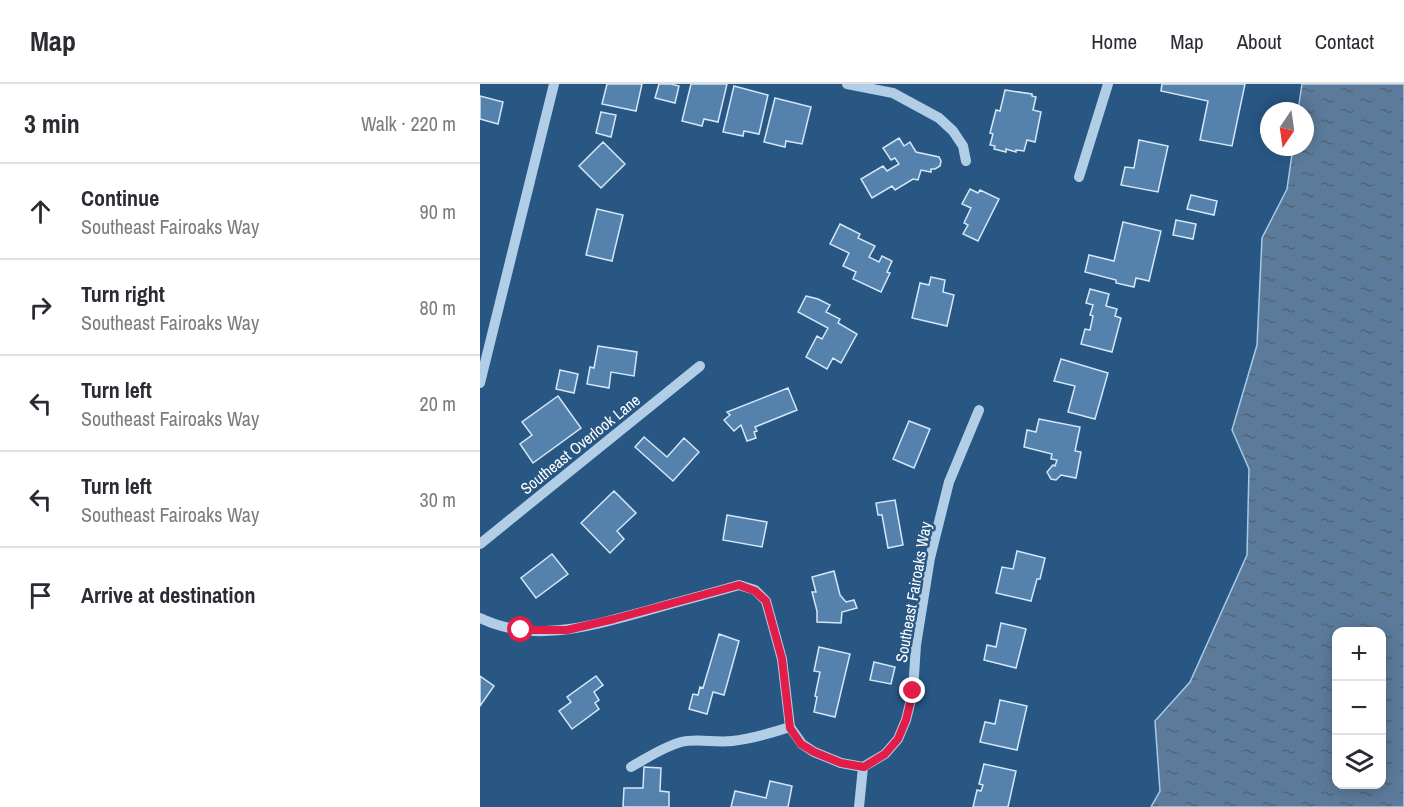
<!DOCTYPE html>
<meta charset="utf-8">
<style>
:root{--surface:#fff;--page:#f7f7f7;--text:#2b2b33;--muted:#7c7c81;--line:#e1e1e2}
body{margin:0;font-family:"Archivo Narrow",sans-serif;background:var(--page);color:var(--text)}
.controls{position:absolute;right:18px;bottom:18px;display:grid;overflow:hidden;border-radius:12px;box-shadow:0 3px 15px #0003}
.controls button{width:54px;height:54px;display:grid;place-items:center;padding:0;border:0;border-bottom:2px solid var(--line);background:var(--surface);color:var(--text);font:30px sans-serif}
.compass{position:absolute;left:780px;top:18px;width:54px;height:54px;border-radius:50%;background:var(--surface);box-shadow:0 3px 15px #0003;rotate:193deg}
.stop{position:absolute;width:18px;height:18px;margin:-14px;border:4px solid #e11d48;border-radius:50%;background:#fff}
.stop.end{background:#e11d48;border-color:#fff;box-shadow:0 2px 6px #0008}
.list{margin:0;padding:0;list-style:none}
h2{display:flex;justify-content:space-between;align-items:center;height:78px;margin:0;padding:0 24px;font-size:26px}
h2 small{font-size:20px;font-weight:400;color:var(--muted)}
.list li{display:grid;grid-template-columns:39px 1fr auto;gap:18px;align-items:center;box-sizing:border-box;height:96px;padding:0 24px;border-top:2px solid var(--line)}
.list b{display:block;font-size:22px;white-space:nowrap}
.list p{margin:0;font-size:20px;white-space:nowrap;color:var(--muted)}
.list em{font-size:20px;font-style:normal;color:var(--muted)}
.icon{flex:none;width:33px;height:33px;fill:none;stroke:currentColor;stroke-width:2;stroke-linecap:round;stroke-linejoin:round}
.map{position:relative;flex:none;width:924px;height:723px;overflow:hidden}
header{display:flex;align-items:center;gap:36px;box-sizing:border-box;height:84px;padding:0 30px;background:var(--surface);border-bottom:2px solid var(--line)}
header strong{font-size:28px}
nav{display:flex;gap:33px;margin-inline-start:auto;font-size:21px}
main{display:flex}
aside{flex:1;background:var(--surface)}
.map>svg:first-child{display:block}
</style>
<header>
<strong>Map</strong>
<nav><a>Home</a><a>Map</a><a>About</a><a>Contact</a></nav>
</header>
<main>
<aside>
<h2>3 min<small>Walk · 220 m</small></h2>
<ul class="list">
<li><svg class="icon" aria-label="ahead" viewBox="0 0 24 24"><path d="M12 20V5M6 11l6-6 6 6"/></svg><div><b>Continue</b><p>Southeast Fairoaks Way</p></div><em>90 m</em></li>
<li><svg class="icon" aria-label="right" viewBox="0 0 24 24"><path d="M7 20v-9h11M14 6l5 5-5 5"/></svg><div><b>Turn right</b><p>Southeast Fairoaks Way</p></div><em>80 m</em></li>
<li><svg class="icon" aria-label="left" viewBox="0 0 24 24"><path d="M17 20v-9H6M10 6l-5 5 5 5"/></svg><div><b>Turn left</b><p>Southeast Fairoaks Way</p></div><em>20 m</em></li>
<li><svg class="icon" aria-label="left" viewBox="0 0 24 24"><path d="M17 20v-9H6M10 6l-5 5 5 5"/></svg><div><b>Turn left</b><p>Southeast Fairoaks Way</p></div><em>30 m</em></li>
<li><svg class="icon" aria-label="arrive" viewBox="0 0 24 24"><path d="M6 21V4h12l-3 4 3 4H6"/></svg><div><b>Arrive at destination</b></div></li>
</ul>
</aside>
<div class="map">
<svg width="924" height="723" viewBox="0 0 924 723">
<defs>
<pattern id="water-ripples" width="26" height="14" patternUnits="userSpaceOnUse" patternTransform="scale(1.5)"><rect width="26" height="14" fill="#5c7b9b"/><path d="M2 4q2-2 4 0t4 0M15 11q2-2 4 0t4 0" fill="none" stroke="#546474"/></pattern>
</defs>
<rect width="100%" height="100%" fill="#285784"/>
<path fill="url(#water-ripples)" stroke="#a7c9e7" stroke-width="1.5" fill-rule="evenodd" d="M 822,0 L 924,0 L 924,723 L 671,723 L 680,707 L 675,637 L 710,598 L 767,471 L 769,385 L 752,346 L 777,261 L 782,154 L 807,105 L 813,63 L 825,63 L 825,27 L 818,27 ZM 856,548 L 902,548 L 902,700 L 856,700 Z"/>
<path fill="#5582ad" stroke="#d5e6f6" stroke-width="1.5" d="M 127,0 L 162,0 L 156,27 L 122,20 Z
M 179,0 L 191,0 L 199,2 L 195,19 L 175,14 Z
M 211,0 L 247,0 L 238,38 L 224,35 L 222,42 L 202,37 Z
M 682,0 L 765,0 L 752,62 L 720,56 L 728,17 L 681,7 Z
M 254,2 L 288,11 L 279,50 L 264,47 L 263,52 L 243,48 Z
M 525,6 L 552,10 L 552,12 L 556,13 L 553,26 L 561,28 L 555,58 L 547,56 L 544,67 L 536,66 L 536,68 L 526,65 L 526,68 L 514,65 L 515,62 L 510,61 L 513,50 L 510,49 L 516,26 L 520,27 Z
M 0,12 L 23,18 L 18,40 L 0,35 Z
M 295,14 L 331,23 L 322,60 L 306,57 L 305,63 L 284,58 Z
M 121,28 L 136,31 L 131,53 L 116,49 Z
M 419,54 L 424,62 L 430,58 L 436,68 L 459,73 L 461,77 L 460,82 L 455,85 L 451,85 L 451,88 L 441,86 L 438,96 L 433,95 L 415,106 L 412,102 L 392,114 L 381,95 L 403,82 L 407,87 L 419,80 L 415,74 L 411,76 L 403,64 Z
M 659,56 L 688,62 L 678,108 L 641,101 L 645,83 L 654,84 Z
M 123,58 L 145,80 L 121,104 L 99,82 Z
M 490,105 L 498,109 L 500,106 L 519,115 L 498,157 L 483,150 L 488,141 L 484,139 L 491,124 L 482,120 Z
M 711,111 L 737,117 L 734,131 L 707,125 Z
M 117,125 L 143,131 L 132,177 L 106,171 Z
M 696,136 L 716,140 L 713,155 L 693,151 Z
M 643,138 L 681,147 L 669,197 L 656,194 L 654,203 L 636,199 L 636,196 L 605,188 L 609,171 L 634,177 Z
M 360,140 L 380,150 L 378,154 L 395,162 L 389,173 L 399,178 L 402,172 L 412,177 L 407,188 L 410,189 L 401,208 L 373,195 L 376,188 L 363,182 L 369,169 L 350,160 Z
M 451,193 L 465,196 L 463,208 L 474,211 L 467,242 L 432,234 L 440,199 L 449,201 Z
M 610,205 L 629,210 L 626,222 L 637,225 L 635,232 L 641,234 L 632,268 L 601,260 L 605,245 L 610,246 L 613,232 L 610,231 L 613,221 L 606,219 Z
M 326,212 L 338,215 L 350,221 L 346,228 L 360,235 L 358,239 L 377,250 L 361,279 L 353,274 L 347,285 L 326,273 L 337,252 L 342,255 L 348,244 L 318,228 Z
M 118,262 L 157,268 L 154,292 L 131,288 L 129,304 L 107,300 L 110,283 L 114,284 Z
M 581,275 L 628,289 L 615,335 L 588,328 L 595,302 L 574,297 Z
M 80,286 L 98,290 L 94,309 L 76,305 Z
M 308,304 L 317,326 L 275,343 L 277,347 L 274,348 L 276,354 L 267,357 L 261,341 L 254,347 L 244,336 L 250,331 L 247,328 Z
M 78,312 L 101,344 L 53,379 L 40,360 L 52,351 L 42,338 Z
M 559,335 L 600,343 L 595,367 L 601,368 L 596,394 L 581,391 L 576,396 L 571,395 L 567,388 L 573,381 L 575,382 L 577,376 L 571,375 L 572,370 L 544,363 L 547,346 L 556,348 Z
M 429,337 L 450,345 L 434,384 L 413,375 Z
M 164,353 L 187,373 L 204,354 L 219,368 L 193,397 L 155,363 Z
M 134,407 L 156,429 L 137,447 L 144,455 L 130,469 L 101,439 Z
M 415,416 L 423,461 L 408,464 L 402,431 L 398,431 L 396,419 Z
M 247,431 L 287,438 L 282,463 L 243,456 Z
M 537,467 L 565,474 L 560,495 L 557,495 L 551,517 L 516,509 L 522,483 L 533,485 Z
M 72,470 L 88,490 L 56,514 L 41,494 Z
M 354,487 L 360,511 L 366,518 L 374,516 L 377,524 L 362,528 L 361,539 L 337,538 L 337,527 L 332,508 L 336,508 L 332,493 Z
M 521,539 L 546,545 L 536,584 L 504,576 L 507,561 L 516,563 Z
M 239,550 L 259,557 L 244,611 L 233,608 L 227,630 L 209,625 L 213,610 L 218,611 L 220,603 L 223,604 Z
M 339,563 L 370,570 L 355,633 L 334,628 L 337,613 L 335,612 L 340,588 L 334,587 Z
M 394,578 L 415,583 L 411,600 L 390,596 Z
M 0,592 L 14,602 L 0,622 Z
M 116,592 L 123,601 L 114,608 L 119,616 L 115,619 L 119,625 L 92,645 L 79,627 L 91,618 L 87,613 Z
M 520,616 L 547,622 L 537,666 L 500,658 L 505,638 L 515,640 Z
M 504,680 L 536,687 L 528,723 L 493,723 L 497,706 L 501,707 L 503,701 L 499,700 Z
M 164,683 L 181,684 L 180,707 L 189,708 L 189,723 L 143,723 L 144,704 L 163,704 Z
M 290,697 L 312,702 L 308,723 L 251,723 L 255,707 L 286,714 Z"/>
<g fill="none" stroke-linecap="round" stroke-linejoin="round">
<path stroke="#b2cee7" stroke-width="10" d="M 367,0 L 413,9 L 459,34 L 473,47 L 483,62 L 486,77
M 599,93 L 628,0
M 0,299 L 74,0
M 0,460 L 220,282
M 0,534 C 54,560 111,542 166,527 C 197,518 228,510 259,501 L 275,506 L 286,517 L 302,575 L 310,643 L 322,660 L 334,668 L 361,679 L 383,683
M 151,683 C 167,674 183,663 201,658 C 217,654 235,659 252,657 C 272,655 291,649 310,643
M 379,723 L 383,683 L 405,670 L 418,655 L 426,636 L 433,607 L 436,561 L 450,474 L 469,398 L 499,326"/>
</g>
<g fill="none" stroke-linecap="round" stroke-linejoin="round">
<path stroke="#e11d48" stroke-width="8" d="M 41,546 L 87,546 L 134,535 L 259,501 L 275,507 L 286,517 L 302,575 L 310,644 L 321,660 L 334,668 L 361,679 L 384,683 L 405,670 L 418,655 L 426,636 L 433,607"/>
</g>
<g text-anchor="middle" stroke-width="5" stroke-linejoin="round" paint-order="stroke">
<g font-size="16" fill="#fff" stroke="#285784">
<text transform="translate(100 360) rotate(-39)" y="6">Southeast Overlook Lane</text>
<text transform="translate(433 508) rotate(-80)" y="6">Southeast Fairoaks Way</text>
</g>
</g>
</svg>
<div class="controls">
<button>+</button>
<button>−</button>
<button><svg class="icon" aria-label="layers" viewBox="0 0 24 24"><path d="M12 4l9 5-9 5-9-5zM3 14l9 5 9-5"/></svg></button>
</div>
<svg class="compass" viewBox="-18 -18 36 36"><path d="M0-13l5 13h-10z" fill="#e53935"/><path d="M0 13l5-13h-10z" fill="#7c7c81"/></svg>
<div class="stop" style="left:41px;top:546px"></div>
<div class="stop end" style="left:433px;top:607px"></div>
</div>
</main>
